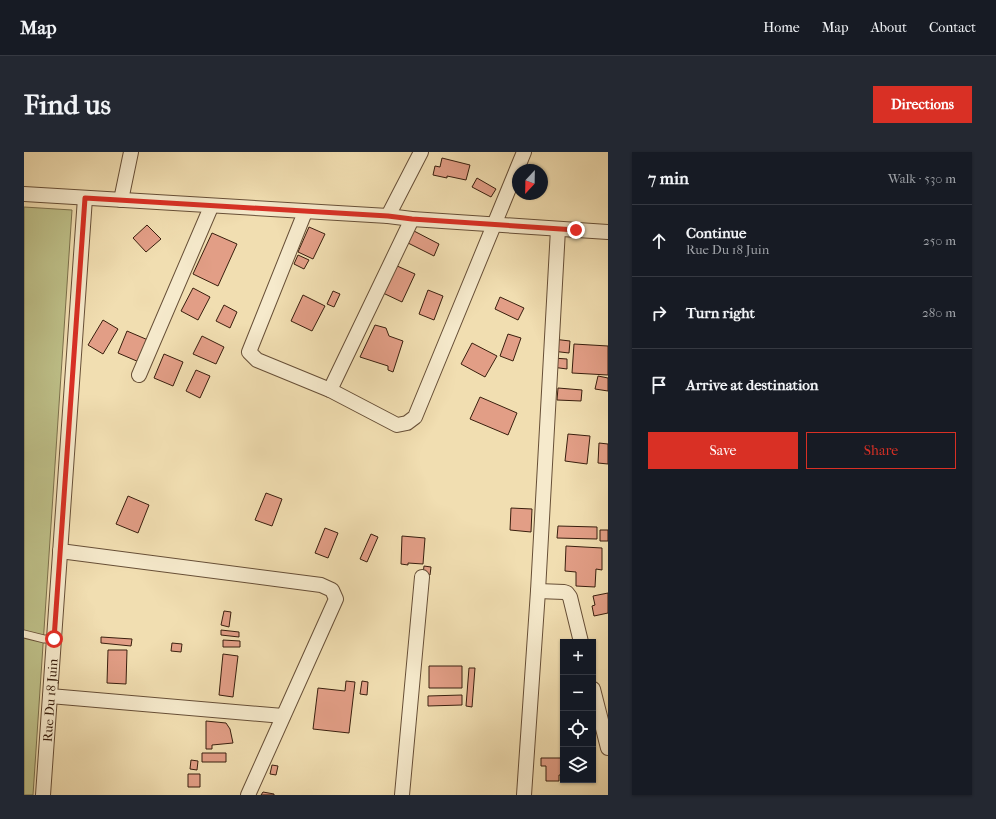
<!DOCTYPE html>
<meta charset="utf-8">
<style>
:root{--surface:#171b24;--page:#242831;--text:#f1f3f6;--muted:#9ea1a6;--line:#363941;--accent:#d93025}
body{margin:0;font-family:"IM FELL French Canon",serif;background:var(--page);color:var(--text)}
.controls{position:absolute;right:12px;bottom:12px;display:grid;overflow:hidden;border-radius:0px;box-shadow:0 1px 3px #0004}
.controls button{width:36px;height:36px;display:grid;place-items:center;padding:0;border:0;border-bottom:1px solid var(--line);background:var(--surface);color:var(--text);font:20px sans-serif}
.compass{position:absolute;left:488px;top:12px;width:36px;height:36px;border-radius:50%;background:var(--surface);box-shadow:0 1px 3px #0004;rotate:202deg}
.stop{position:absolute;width:12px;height:12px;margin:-9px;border:3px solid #d93025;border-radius:50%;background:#fff}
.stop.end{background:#d93025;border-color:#fff;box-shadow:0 1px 4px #0008}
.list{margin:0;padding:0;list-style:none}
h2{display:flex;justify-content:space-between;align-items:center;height:52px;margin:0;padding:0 16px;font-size:17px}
h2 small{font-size:13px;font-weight:400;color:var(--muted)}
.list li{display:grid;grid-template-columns:26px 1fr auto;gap:12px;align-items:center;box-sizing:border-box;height:72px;padding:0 16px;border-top:1px solid var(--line)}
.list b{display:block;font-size:15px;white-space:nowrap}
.list p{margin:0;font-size:13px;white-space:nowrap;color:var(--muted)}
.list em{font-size:13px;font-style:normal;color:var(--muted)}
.actions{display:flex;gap:8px;padding:12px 16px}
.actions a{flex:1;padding:9px 0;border:1px solid var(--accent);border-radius:0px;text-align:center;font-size:14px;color:var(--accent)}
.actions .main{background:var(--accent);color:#fff}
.icon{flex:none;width:22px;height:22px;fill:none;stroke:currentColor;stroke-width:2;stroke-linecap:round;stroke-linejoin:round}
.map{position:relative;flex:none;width:584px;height:643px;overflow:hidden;border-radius:0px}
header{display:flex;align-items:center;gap:24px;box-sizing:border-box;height:56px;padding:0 20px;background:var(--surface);border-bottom:1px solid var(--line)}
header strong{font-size:19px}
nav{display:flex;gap:22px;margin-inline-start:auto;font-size:14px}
.intro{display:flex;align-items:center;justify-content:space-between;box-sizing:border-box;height:96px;padding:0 24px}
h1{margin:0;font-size:28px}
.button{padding:10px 18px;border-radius:0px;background:var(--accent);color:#fff;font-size:14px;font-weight:700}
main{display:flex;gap:24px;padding:0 24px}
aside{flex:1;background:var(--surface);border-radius:0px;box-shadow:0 1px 3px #0004}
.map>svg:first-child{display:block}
</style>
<header>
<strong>Map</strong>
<nav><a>Home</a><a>Map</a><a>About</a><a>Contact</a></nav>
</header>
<div class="intro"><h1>Find us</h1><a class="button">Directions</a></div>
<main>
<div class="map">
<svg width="584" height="643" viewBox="0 0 584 643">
<rect width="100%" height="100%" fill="#f1deb1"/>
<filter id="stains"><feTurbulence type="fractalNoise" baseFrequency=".005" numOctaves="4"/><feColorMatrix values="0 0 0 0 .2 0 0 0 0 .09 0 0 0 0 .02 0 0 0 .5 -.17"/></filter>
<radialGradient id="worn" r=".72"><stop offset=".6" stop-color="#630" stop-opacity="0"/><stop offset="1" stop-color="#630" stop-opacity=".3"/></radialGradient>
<path fill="#bec089" stroke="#7c704c" d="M 0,55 L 48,58 L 9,643 L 0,643 Z"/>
<path fill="#e29e86" stroke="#391f0e" d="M 418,6 L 446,13 L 442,28 L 423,24 L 423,26 L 409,23 L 411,14 L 416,15 Z
M 453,26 L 472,37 L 467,45 L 448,35 Z
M 123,73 L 137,87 L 122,100 L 109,86 Z
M 285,75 L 301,82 L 289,107 L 274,100 Z
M 390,79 L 415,92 L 410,104 L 384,91 Z
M 188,81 L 213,92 L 194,134 L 169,122 Z
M 274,103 L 285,108 L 280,117 L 270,112 Z
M 371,113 L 391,122 L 378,150 L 359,141 Z
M 169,136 L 186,145 L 174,168 L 157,159 Z
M 404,138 L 419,144 L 410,168 L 395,162 Z
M 309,139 L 316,142 L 310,155 L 303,152 Z
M 279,143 L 301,154 L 288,179 L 267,169 Z
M 476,145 L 500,156 L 494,168 L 471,157 Z
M 200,153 L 213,160 L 206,176 L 192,169 Z
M 79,168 L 94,177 L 79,202 L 64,193 Z
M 351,173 L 362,176 L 365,184 L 379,189 L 369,220 L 364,218 L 364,214 L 336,205 Z
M 103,179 L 124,188 L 115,210 L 94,201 Z
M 484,182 L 497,186 L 489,209 L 476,204 Z
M 178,184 L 200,195 L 192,212 L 169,202 Z
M 529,187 L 546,189 L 545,201 L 528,199 Z
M 448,191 L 473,204 L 461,225 L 437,212 Z
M 550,192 L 584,194 L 584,223 L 548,221 Z
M 140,202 L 159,210 L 149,234 L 130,226 Z
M 529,206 L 543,207 L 543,217 L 528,215 Z
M 172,218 L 186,224 L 176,246 L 162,239 Z
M 574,224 L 584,226 L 584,239 L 571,237 Z
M 534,236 L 558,238 L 557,249 L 533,248 Z
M 456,245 L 493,261 L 484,283 L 446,267 Z
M 544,282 L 566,284 L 563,312 L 541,309 Z
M 575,291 L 584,292 L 584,312 L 574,311 Z
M 242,341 L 258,347 L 248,374 L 231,368 Z
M 104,344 L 125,353 L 114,381 L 92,372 Z
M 487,356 L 508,357 L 507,380 L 486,378 Z
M 534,374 L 573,375 L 573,387 L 533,386 Z
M 301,376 L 314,381 L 304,406 L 291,401 Z
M 576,378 L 584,378 L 584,389 L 576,389 Z
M 347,382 L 354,385 L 343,410 L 336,407 Z
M 378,384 L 401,386 L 399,412 L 384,411 L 384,413 L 377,412 Z
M 542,394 L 578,396 L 578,418 L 572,417 L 571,435 L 552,434 L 552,420 L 541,419 Z
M 400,414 L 407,415 L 406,423 L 399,422 Z
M 584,441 L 584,461 L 570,464 L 568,454 L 571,453 L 569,444 Z
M 200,459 L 207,460 L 205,475 L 197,473 Z
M 197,478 L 215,480 L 215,485 L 197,483 Z
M 77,485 L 108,487 L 107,494 L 77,491 Z
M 199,488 L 216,489 L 216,495 L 199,495 Z
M 148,491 L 158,492 L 157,500 L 147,499 Z
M 84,498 L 103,498 L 102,532 L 83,531 Z
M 199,502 L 214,504 L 209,545 L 195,543 Z
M 405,514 L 438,514 L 438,536 L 405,536 Z
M 445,516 L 451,516 L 448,555 L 442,554 Z
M 322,529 L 331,530 L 325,581 L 289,577 L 294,536 L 321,539 Z
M 338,529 L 344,530 L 343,543 L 336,542 Z
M 438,543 L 438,553 L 404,554 L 404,544 Z
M 182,569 L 202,571 L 206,577 L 209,591 L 188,593 L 188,597 L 182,597 Z
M 178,601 L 202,601 L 202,610 L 178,610 Z
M 517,606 L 539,606 L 539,623 L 535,623 L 535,629 L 522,629 L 522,614 L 517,614 Z
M 167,608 L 174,609 L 173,618 L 166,617 Z
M 248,613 L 254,614 L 252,623 L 246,622 Z
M 164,622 L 176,622 L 176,635 L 164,635 Z
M 239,640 L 250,642 L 250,643 L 237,643 Z"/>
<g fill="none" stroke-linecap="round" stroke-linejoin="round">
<g stroke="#674f37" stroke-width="9">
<path id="lane" d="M 0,482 L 20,487 L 30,487"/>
</g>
<g stroke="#674f37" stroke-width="16">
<g id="street">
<path d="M 0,42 L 364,64 L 388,67 L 584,80"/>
<path d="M 97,48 L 107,0"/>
<path d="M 281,60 L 225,200 L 233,208 L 306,238 L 373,273 L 383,271 L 391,265 L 500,0"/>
<path d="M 364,64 L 397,0"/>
<path d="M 115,223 L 187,55"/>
<path d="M 306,238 L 388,67"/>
<path d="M 36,399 L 297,433 L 308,438 L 312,447 L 224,643"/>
<path d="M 514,439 L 540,440 L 543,441 L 546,445 L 557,490"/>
<path d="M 569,537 L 584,596"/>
<path d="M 26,544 L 259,564"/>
<path id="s1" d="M 19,643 L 61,46"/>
<path d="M 378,643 L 398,425"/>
<path d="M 500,643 L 514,439 L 534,77"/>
</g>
</g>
<use href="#lane" stroke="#f6eacc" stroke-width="7"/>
<use href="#street" stroke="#f6eacc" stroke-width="14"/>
</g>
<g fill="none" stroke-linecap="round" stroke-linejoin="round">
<path stroke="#d93025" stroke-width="5" d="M 30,487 L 61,46 L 364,64 L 388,67 L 552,78"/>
</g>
<g text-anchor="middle" stroke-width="3.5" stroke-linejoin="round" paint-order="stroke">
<g font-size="13" fill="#391f0e" stroke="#f6eacc">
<text dy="5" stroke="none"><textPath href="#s1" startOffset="95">Rue Du 18 Juin</textPath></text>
</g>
</g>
<rect width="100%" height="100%" filter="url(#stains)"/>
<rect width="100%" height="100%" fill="url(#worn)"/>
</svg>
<div class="controls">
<button>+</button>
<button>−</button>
<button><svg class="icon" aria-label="locate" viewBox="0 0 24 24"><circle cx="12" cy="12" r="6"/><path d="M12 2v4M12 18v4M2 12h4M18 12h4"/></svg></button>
<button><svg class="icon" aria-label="layers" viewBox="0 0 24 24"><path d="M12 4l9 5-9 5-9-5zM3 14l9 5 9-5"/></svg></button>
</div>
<svg class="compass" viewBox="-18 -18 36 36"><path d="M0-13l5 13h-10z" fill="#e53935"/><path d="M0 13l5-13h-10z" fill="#9ea1a6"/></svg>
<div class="stop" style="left:30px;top:487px"></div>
<div class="stop end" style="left:552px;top:78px"></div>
</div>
<aside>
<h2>7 min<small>Walk · 530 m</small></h2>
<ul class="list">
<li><svg class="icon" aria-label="ahead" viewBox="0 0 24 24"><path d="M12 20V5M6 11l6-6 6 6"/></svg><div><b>Continue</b><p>Rue Du 18 Juin</p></div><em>250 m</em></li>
<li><svg class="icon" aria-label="right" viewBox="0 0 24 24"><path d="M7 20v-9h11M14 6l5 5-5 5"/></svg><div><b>Turn right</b></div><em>280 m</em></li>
<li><svg class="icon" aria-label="arrive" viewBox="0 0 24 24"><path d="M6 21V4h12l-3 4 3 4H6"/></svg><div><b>Arrive at destination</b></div></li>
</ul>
<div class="actions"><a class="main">Save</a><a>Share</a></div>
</aside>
</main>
